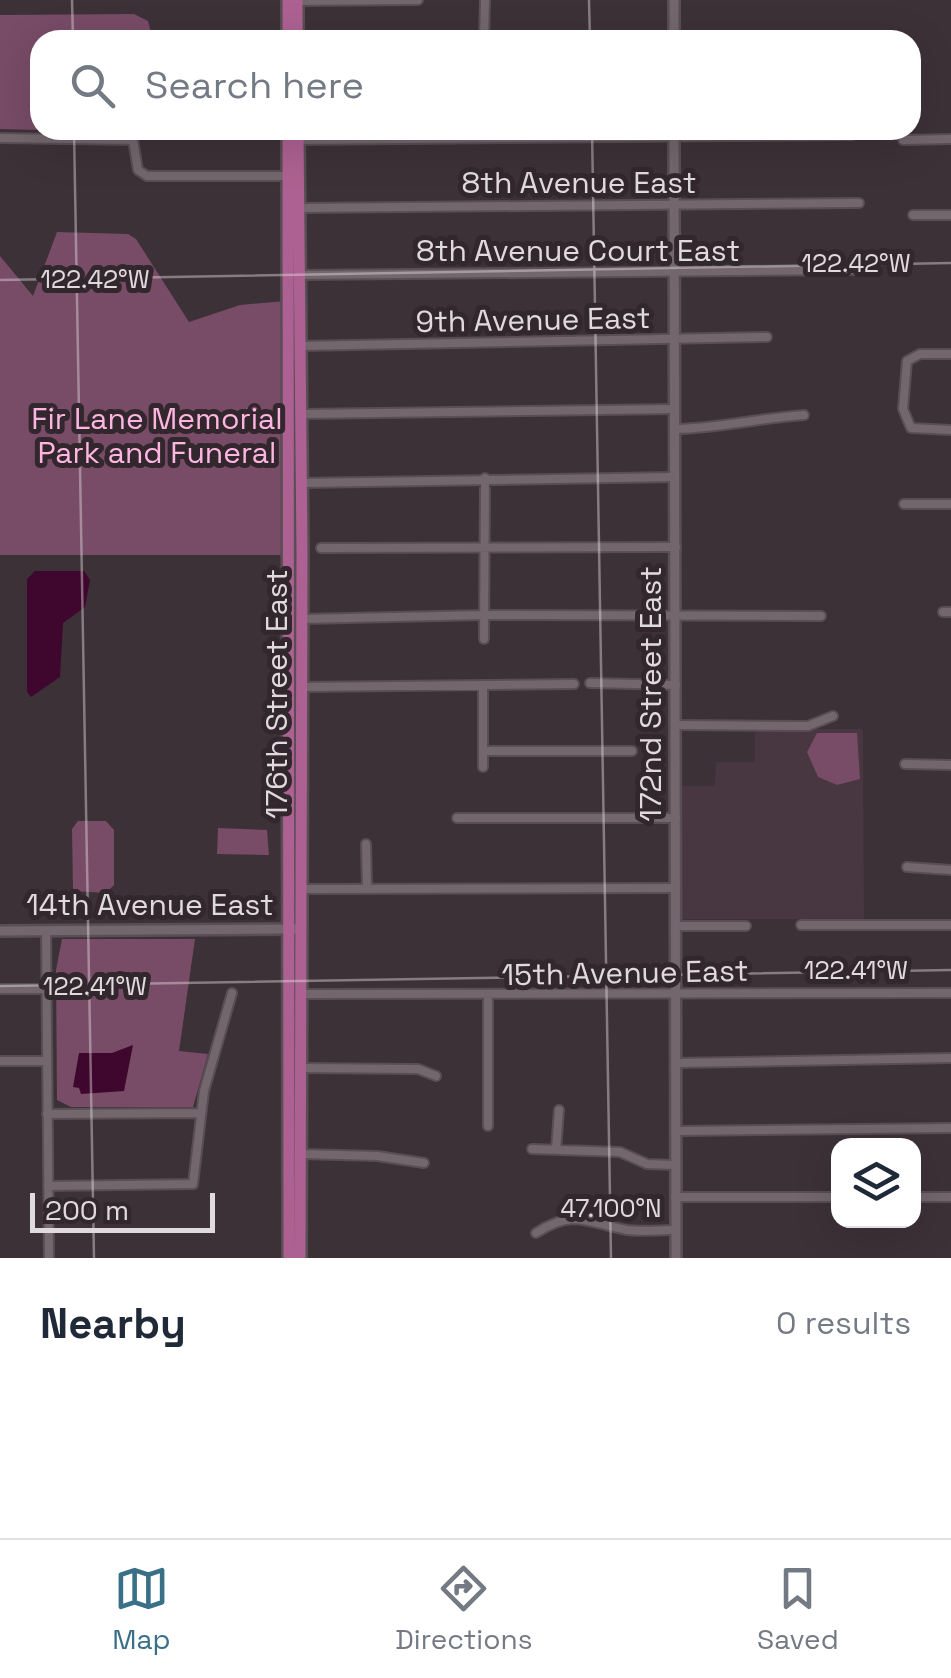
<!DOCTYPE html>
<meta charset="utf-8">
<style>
:root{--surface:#fff;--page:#f2f2f3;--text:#1f2937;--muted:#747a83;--line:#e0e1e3;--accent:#3a7087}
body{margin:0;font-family:"Space Grotesk",sans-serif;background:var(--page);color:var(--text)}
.controls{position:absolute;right:30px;bottom:30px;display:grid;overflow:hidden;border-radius:20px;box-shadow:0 10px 40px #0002}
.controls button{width:90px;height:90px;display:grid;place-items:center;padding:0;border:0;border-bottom:2px solid var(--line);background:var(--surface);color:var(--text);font:50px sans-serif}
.scale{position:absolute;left:30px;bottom:25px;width:185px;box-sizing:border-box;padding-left:10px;border:5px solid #e0d9dd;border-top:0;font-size:28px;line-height:35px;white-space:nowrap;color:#e0d9dd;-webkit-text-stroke:8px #32272d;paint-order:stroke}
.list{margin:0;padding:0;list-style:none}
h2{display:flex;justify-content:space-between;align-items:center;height:130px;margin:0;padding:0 40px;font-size:42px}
h2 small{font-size:32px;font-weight:400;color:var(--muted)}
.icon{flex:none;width:55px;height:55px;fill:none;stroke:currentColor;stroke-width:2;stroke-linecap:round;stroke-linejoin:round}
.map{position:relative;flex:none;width:951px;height:1258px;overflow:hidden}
.search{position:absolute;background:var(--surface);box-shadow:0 10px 40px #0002;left:30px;right:30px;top:30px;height:110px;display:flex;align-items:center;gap:25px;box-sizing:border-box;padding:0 35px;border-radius:30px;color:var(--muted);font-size:38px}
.sheet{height:280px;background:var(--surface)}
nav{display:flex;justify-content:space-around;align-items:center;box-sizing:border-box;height:140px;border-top:2px solid var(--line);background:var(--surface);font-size:28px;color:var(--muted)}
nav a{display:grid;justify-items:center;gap:5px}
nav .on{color:var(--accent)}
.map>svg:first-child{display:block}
</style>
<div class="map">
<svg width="951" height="1258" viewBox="0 0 951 1258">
<rect width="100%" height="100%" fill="#3c3137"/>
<path fill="#483741" d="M 755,729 L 863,729 L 864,919 L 681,919 L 681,786 L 715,786 L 716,762 L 755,762 Z"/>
<path fill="#784b67" d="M 134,14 L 148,21 L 153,40 L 40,40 L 40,130 L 0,129 L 0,15 Z
M 57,232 L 128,234 L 136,239 L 189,322 L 240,305 L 285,301 L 285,555 L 0,555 L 0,256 L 33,296 Z
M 817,733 L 857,733 L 860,779 L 837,785 L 818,777 L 807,752 Z
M 78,821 L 106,821 L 114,830 L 114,885 L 106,893 L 73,891 L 72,829 Z
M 218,828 L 267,830 L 269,855 L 217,854 Z
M 62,939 L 195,939 L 179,1051 L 208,1054 L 193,1107 L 71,1107 L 57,1100 L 56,970 Z"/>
<path fill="#3f072e" d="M 35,571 L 84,571 L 90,580 L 85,607 L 63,623 L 60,677 L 31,697 L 27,692 L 27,579 Z
M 133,1045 L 124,1091 L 81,1094 L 79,1088 L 73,1087 L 79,1053 L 112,1053 Z"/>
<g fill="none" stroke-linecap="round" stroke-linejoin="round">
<g stroke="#584e53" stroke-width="12">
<path id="minor" d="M 297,1 L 418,0
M 484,40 L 485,0
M 0,138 L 133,140 L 138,170 L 147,176 L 289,176
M 298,140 L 852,135
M 903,140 L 951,139
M 299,208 L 859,203
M 913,215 L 951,215
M 299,275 L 858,270
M 300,346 L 767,337
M 951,354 L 920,354 L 907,361 L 903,409 L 911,428 L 951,430
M 302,414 L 675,409
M 676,429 C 720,428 760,418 804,415
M 302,483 L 675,477
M 904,504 L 951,504
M 321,548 L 676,547
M 943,612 L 951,612
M 302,619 L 484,615 L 821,616
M 484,639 L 485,478
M 590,683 L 676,685
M 483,685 L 483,767
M 302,687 L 574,684
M 676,725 L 808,726 L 833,716
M 483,751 L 632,751
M 905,764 L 951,765
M 457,818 L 676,818
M 366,844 L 367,889
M 907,867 L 951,870
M 301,889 L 676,888
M 801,925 L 951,925
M 676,926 L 746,926
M 46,931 L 49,1258
M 0,989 L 47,989
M 300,994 L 951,993
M 0,1061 L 47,1061
M 675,1063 L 951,1058
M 300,1068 L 418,1069 L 436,1076
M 47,1114 L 201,1113
M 488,1126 L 488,996
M 676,1131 L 951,1128
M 532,1149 L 620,1152 L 647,1164 L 675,1165
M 556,1150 L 559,1110
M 301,1154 L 377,1156 L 424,1163
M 48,1186 L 193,1184 L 204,1091 L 232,993
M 675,1197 L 838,1197
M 914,1197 L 951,1197
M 536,1233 C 574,1208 588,1223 627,1230 C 642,1232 660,1230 675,1230"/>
</g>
<g stroke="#584e53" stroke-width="14">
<path id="tertiary" d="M 674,40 L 674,0
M 674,130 L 676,1258
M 0,931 L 300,929"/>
</g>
<g stroke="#584e53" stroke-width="16">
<path id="primary" d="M 288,40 L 288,0
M 297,40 L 297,0
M 288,130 L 289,1258
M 298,130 L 302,552 L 300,1258"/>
</g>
<use href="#minor" stroke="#73666d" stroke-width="8"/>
<use href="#tertiary" stroke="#73666d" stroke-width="9"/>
<use href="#primary" stroke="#ad6192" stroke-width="11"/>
</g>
<path fill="none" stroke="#e0d9dd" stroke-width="2.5" stroke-opacity="0.45" d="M 72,0 L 73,40M 589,0 L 590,40M 74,130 L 94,1258M 592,130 L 611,1258M 0,280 L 951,263M 0,986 L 951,970"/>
<g text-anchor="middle" stroke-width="10" stroke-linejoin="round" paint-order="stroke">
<g font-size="30" fill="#e0d9dd" stroke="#32272d">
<text x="579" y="193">8th Avenue East</text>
<text x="578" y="261">8th Avenue Court East</text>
<text transform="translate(533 320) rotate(-1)" y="10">9th Avenue East</text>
<text transform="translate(277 694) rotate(-90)" y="10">176th Street East</text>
<text transform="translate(651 694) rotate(-90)" y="10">172nd Street East</text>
<text x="150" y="915">14th Avenue East</text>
<text transform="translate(625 973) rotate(-1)" y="10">15th Avenue East</text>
</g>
<g font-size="30" fill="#feb5e1" stroke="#32272d">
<text x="157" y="429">Fir Lane Memorial<tspan x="157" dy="34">Park and Funeral</tspan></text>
</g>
</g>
<g font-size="25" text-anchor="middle" fill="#e0d9dd" stroke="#32272d" stroke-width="10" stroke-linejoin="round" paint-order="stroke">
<text x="856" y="272">122.42°W</text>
<text x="95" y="288">122.42°W</text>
<text x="856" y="979">122.41°W</text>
<text x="95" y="995">122.41°W</text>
<text x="611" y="1217">47.100°N</text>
</g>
</svg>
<div class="controls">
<button><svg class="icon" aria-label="layers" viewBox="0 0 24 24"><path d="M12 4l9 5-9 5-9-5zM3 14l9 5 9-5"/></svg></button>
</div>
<div class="scale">200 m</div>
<div class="search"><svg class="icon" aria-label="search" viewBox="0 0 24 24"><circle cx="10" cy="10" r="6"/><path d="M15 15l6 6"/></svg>Search here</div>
</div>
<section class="sheet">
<h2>Nearby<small>0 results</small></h2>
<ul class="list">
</ul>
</section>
<nav>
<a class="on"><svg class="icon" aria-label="map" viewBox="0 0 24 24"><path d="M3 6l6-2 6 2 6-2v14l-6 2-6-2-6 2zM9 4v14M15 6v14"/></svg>Map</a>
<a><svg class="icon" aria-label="directions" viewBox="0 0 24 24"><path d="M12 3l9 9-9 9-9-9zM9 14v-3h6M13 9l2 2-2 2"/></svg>Directions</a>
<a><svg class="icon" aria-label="saved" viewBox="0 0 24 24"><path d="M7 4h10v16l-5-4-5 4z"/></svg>Saved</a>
</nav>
